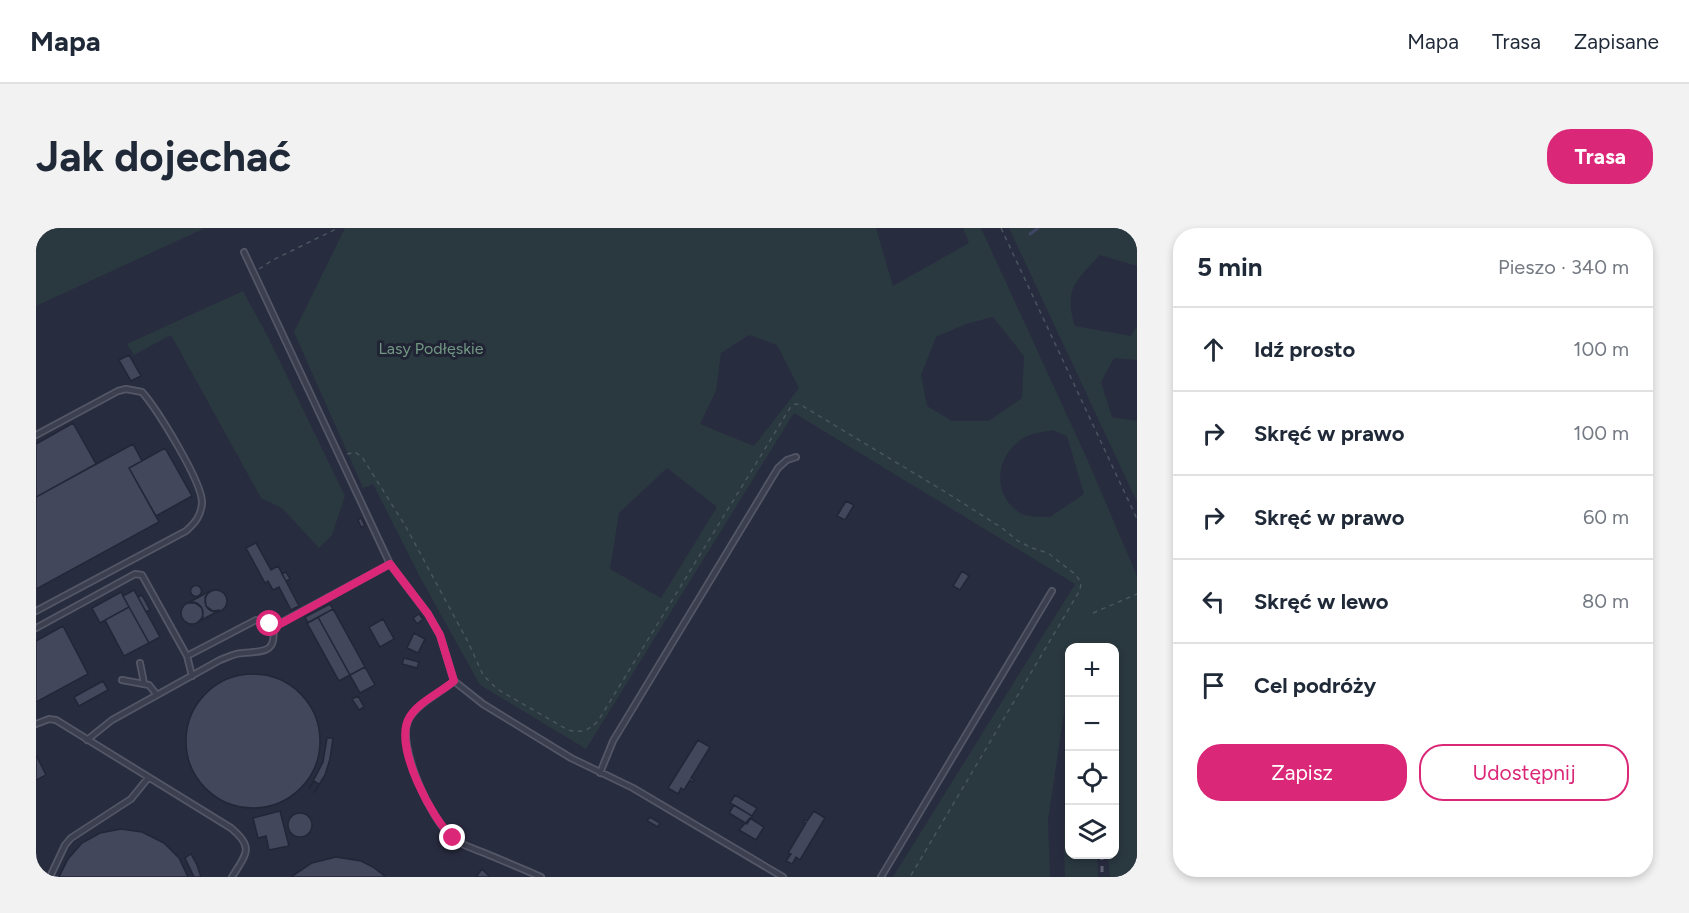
<!DOCTYPE html>
<html lang="pl">
<meta charset="utf-8">
<style>
:root{--surface:#fff;--page:#f2f2f3;--text:#1f2937;--muted:#747a83;--line:#e0e1e3;--accent:#db2777}
body{margin:0;font-family:Figtree,sans-serif;background:var(--page);color:var(--text)}
.controls{position:absolute;right:18px;bottom:18px;display:grid;overflow:hidden;border-radius:12px;box-shadow:0 3px 9px #0003}
.controls button{width:54px;height:54px;display:grid;place-items:center;padding:0;border:0;border-bottom:2px solid var(--line);background:var(--surface);color:var(--text);font:30px sans-serif}
.stop{position:absolute;width:18px;height:18px;margin:-14px;border:4px solid #db2777;border-radius:50%;background:#fff}
.stop.end{background:#db2777;border-color:#fff;box-shadow:0 2px 6px #0008}
.list{margin:0;padding:0;list-style:none}
h2{display:flex;justify-content:space-between;align-items:center;height:78px;margin:0;padding:0 24px;font-size:26px}
h2 small{font-size:20px;font-weight:400;color:var(--muted)}
.list li{display:grid;grid-template-columns:39px 1fr auto;gap:18px;align-items:center;box-sizing:border-box;height:84px;padding:0 24px;border-top:2px solid var(--line)}
.list b{display:block;font-size:22px;white-space:nowrap}
.list em{font-size:20px;font-style:normal;color:var(--muted)}
.actions{display:flex;gap:12px;padding:18px 24px}
.actions a{flex:1;padding:14px 0;border:2px solid var(--accent);border-radius:24px;text-align:center;font-size:21px;color:var(--accent)}
.actions .main{background:var(--accent);color:#fff}
.icon{flex:none;width:33px;height:33px;fill:none;stroke:currentColor;stroke-width:2;stroke-linecap:round;stroke-linejoin:round}
.map{position:relative;flex:none;width:1101px;height:649px;overflow:hidden;border-radius:24px}
header{display:flex;align-items:center;gap:36px;box-sizing:border-box;height:84px;padding:0 30px;background:var(--surface);border-bottom:2px solid var(--line)}
header strong{font-size:28px}
nav{display:flex;gap:33px;margin-inline-start:auto;font-size:21px}
.intro{display:flex;align-items:center;justify-content:space-between;box-sizing:border-box;height:144px;padding:0 36px}
h1{margin:0;font-size:42px}
.button{padding:15px 27px;border-radius:24px;background:var(--accent);color:#fff;font-size:21px;font-weight:700}
main{display:flex;gap:36px;padding:0 36px}
aside{flex:1;background:var(--surface);border-radius:24px;box-shadow:0 3px 9px #0003}
.map>svg:first-child{display:block}
</style>
<header>
<strong>Mapa</strong>
<nav><a>Mapa</a><a>Trasa</a><a>Zapisane</a></nav>
</header>
<div class="intro"><h1>Jak dojechać</h1><a class="button">Trasa</a></div>
<main>
<div class="map">
<svg width="1101" height="649" viewBox="0 0 1101 649">
<rect width="100%" height="100%" fill="#282c3f"/>
<path fill="#2a3840" fill-rule="evenodd" d="M 0,0 L 166,0 L 167,1 L 0,78 Z
M 309,0 L 840,0 L 857,58 L 933,15 L 927,0 L 945,0 L 1052,233 L 1101,348 L 1101,649 L 1074,649 L 1072,627 L 1078,626 L 1078,419 L 1034,419 L 1033,453 L 1012,591 L 1014,649 L 857,649 L 1039,356 L 758,185 L 550,521 L 444,457 L 384,349 L 337,256 L 327,260 L 258,104 ZM 957,89 L 988,128 L 986,170 L 953,193 L 916,193 L 891,178 L 885,147 L 900,109 L 930,96 ZM 713,107 L 741,117 L 763,160 L 718,218 L 664,196 L 680,163 L 685,125 ZM 1016,202 L 1031,208 L 1048,266 L 1014,289 C 1006,289 993,289 986,286 C 954,268 959,226 989,209 C 996,205 1008,204 1016,202 ZM 631,240 L 681,279 L 625,370 L 574,341 L 583,285 Z
M 973,0 L 1101,0 L 1101,38 L 1064,27 C 1041,51 1027,62 1039,98 L 1095,108 L 1101,98 L 1101,132 L 1078,130 L 1065,154 L 1076,189 L 1101,193 L 1101,274 Z
M 207,63 L 233,111 L 309,268 L 296,307 L 283,320 L 246,280 L 225,270 L 135,107 L 98,127 L 91,116 Z
M 1033,540 L 1034,626 L 1061,627 L 1062,649 L 1029,649 C 1027,612 1028,577 1033,540 Z"/>
<g fill="none" stroke-linecap="round" stroke-linejoin="round">
<path stroke="#404666" stroke-width="3" d="M 994,6 L 1002,0"/>
</g>
<path fill="#43475c" stroke="#232636" stroke-width="1.5" d="M 93,127 L 105,148 L 95,153 L 83,132 Z
M 37,195 L 60,236 L 0,269 L 0,216 Z
M 97,216 L 106,233 L 93,240 L 123,294 L 0,361 L 0,269 Z
M 129,220 L 156,268 L 120,288 L 93,240 Z
M 810,273 L 818,277 L 809,292 L 801,288 Z
M 325,290 L 329,298 L 325,299 L 322,292 Z
M 220,315 L 235,342 L 242,338 L 263,378 L 255,382 L 243,359 L 237,362 L 232,353 L 229,355 L 210,320 Z
M 926,343 L 933,348 L 924,362 L 917,358 Z
M 250,344 L 254,351 L 250,353 L 246,346 Z
M154.5 363a5.5 5.5 0 1 1 11 0a5.5 5.5 0 1 1-11 0Z
M 98,362 L 124,409 L 113,415 L 87,368 Z
M169 373a11 11 0 1 1 22 0a11 11 0 1 1-22 0Z
M 174,363 L 169,369 L 170,378 L 177,383 L 184,382 L 162,394 L 167,389 L 166,380 L 159,375 L 152,375 Z
M 85,364 L 93,379 L 64,395 L 56,380 Z
M 106,367 L 114,382 L 110,384 L 102,369 Z
M145 385a11 11 0 1 1 22 0a11 11 0 1 1-22 0Z
M 294,376 L 297,381 L 272,395 L 269,389 Z
M 93,379 L 113,415 L 88,428 L 69,392 Z
M 297,381 L 329,439 L 314,447 L 282,389 Z
M 383,386 L 387,391 L 381,396 L 377,390 Z
M 282,389 L 314,447 L 303,453 L 271,395 Z
M 347,391 L 358,411 L 344,419 L 333,399 Z
M 27,398 L 52,446 L 0,474 L 0,413 Z
M 378,405 L 389,411 L 382,425 L 371,420 Z
M 368,430 L 383,434 L 381,440 L 366,436 Z
M 329,439 L 339,457 L 324,465 L 314,447 Z
M150 513a67 67 0 1 1 134 0a67 67 0 1 1-134 0Z
M 67,453 L 72,462 L 43,478 L 38,469 Z
M 322,468 L 328,479 L 323,482 L 316,471 Z
M 291,510 L 297,510 L 294,531 L 289,547 L 284,555 L 278,565 L 283,556 L 278,553 L 273,561 L 287,534 Z
M 662,512 L 674,519 L 655,550 L 658,552 L 657,554 L 654,552 L 648,562 L 645,560 L 642,566 L 632,560 Z
M 0,527 L 10,547 L 0,552 Z
M 699,567 L 721,580 L 716,588 L 694,575 Z
M 698,577 L 716,588 L 711,596 L 693,585 Z
M 244,583 L 253,618 L 233,622 L 230,608 L 222,610 L 217,590 Z
M 778,583 L 789,590 L 764,632 L 760,629 L 756,636 L 750,633 L 755,626 L 752,625 L 770,595 L 767,594 L 769,592 L 771,593 Z
M252 597a12 12 0 1 1 24 0a12 12 0 1 1-24 0Z
M 614,589 L 624,595 L 622,599 L 611,593 Z
M 714,590 L 728,599 L 720,612 L 703,602 Z
M 85,601 L 106,604 L 128,615 L 143,630 L 152,649 L 23,649 L 32,631 L 46,615 L 64,605 Z
M 155,626 L 161,637 L 165,649 L 158,649 L 149,630 Z
M 300,629 L 325,633 L 337,639 L 350,649 L 255,649 L 276,635 Z
M 446,641 L 454,649 L 440,649 Z"/>
<g fill="none" stroke-linecap="round" stroke-linejoin="round">
<g stroke="#545766" stroke-width="8">
<path id="lane" d="M 208,24 L 354,336 L 392,386 L 404,407 L 418,453
M 0,207 L 82,163 L 90,161 L 106,164 C 121,181 167,255 166,275 C 165,288 159,295 150,303 L 0,383
M 237,399 L 354,336
M 0,400 L 99,346 L 106,347 L 151,428
M 104,435 L 108,455
M 86,452 L 113,457 L 121,467
M 0,496 L 13,491 L 20,492 L 195,600 C 219,620 210,626 196,649
M 51,512 L 76,492 L 184,432 C 192,429 199,425 207,425 C 226,423 241,426 237,399 L 234,396 L 220,392 L 151,428 L 156,448
M 564,545 L 577,513 L 742,240 L 751,232 L 760,229
M 14,649 L 29,617 L 35,610 L 95,571 L 112,550
M 505,649 C 485,640 465,632 446,624 C 436,620 425,617 417,610 C 396,594 359,515 373,491 C 382,475 404,465 418,453 L 447,476 L 535,530 L 597,560 L 747,649
M 845,649 L 1016,363"/>
</g>
<path stroke="#48555d" stroke-width="1.5" stroke-dasharray="4.5 4.5" stroke-linecap="butt" d="M 965,0 L 1101,291
M 223,41 L 235,33 L 302,0
M 311,226 L 319,224 L 326,229 L 370,299 L 432,414 L 447,447 L 461,461 L 532,502 C 546,505 552,503 562,493 L 754,180 L 759,176 L 765,177 L 911,265 L 966,300 L 982,313 L 996,320 L 1012,325 L 1040,347 L 1045,355 L 1044,362 L 874,649
M 1057,385 L 1101,366"/>
<use href="#lane" stroke="#3c3f4f" stroke-width="4.5"/>
<path stroke="#5f6275" stroke-width="3" stroke-dasharray="6 6" stroke-linecap="butt" d="M 1066,626 L 1066,649"/>
</g>
<g fill="none" stroke-linecap="round" stroke-linejoin="round">
<path stroke="#db2777" stroke-width="8" d="M 234,396 L 237,399 L 246,395 L 354,336 L 392,386 L 404,407 L 418,453 C 404,465 380,475 372,492 C 359,521 396,591 417,610"/>
</g>
<g text-anchor="middle" stroke-width="6" stroke-linejoin="round" paint-order="stroke">
<g font-size="16" fill="#729884" stroke="#212434">
<text x="395" y="126">Lasy Podłęskie</text>
</g>
</g>
</svg>
<div class="controls">
<button>+</button>
<button>−</button>
<button><svg class="icon" aria-label="locate" viewBox="0 0 24 24"><circle cx="12" cy="12" r="6"/><path d="M12 2v4M12 18v4M2 12h4M18 12h4"/></svg></button>
<button><svg class="icon" aria-label="layers" viewBox="0 0 24 24"><path d="M12 4l9 5-9 5-9-5zM3 14l9 5 9-5"/></svg></button>
</div>
<div class="stop" style="left:234px;top:396px"></div>
<div class="stop end" style="left:417px;top:610px"></div>
</div>
<aside>
<h2>5 min<small>Pieszo · 340 m</small></h2>
<ul class="list">
<li><svg class="icon" aria-label="ahead" viewBox="0 0 24 24"><path d="M12 20V5M6 11l6-6 6 6"/></svg><div><b>Idź prosto</b></div><em>100 m</em></li>
<li><svg class="icon" aria-label="right" viewBox="0 0 24 24"><path d="M7 20v-9h11M14 6l5 5-5 5"/></svg><div><b>Skręć w prawo</b></div><em>100 m</em></li>
<li><svg class="icon" aria-label="right" viewBox="0 0 24 24"><path d="M7 20v-9h11M14 6l5 5-5 5"/></svg><div><b>Skręć w prawo</b></div><em>60 m</em></li>
<li><svg class="icon" aria-label="left" viewBox="0 0 24 24"><path d="M17 20v-9H6M10 6l-5 5 5 5"/></svg><div><b>Skręć w lewo</b></div><em>80 m</em></li>
<li><svg class="icon" aria-label="arrive" viewBox="0 0 24 24"><path d="M6 21V4h12l-3 4 3 4H6"/></svg><div><b>Cel podróży</b></div></li>
</ul>
<div class="actions"><a class="main">Zapisz</a><a>Udostępnij</a></div>
</aside>
</main>
